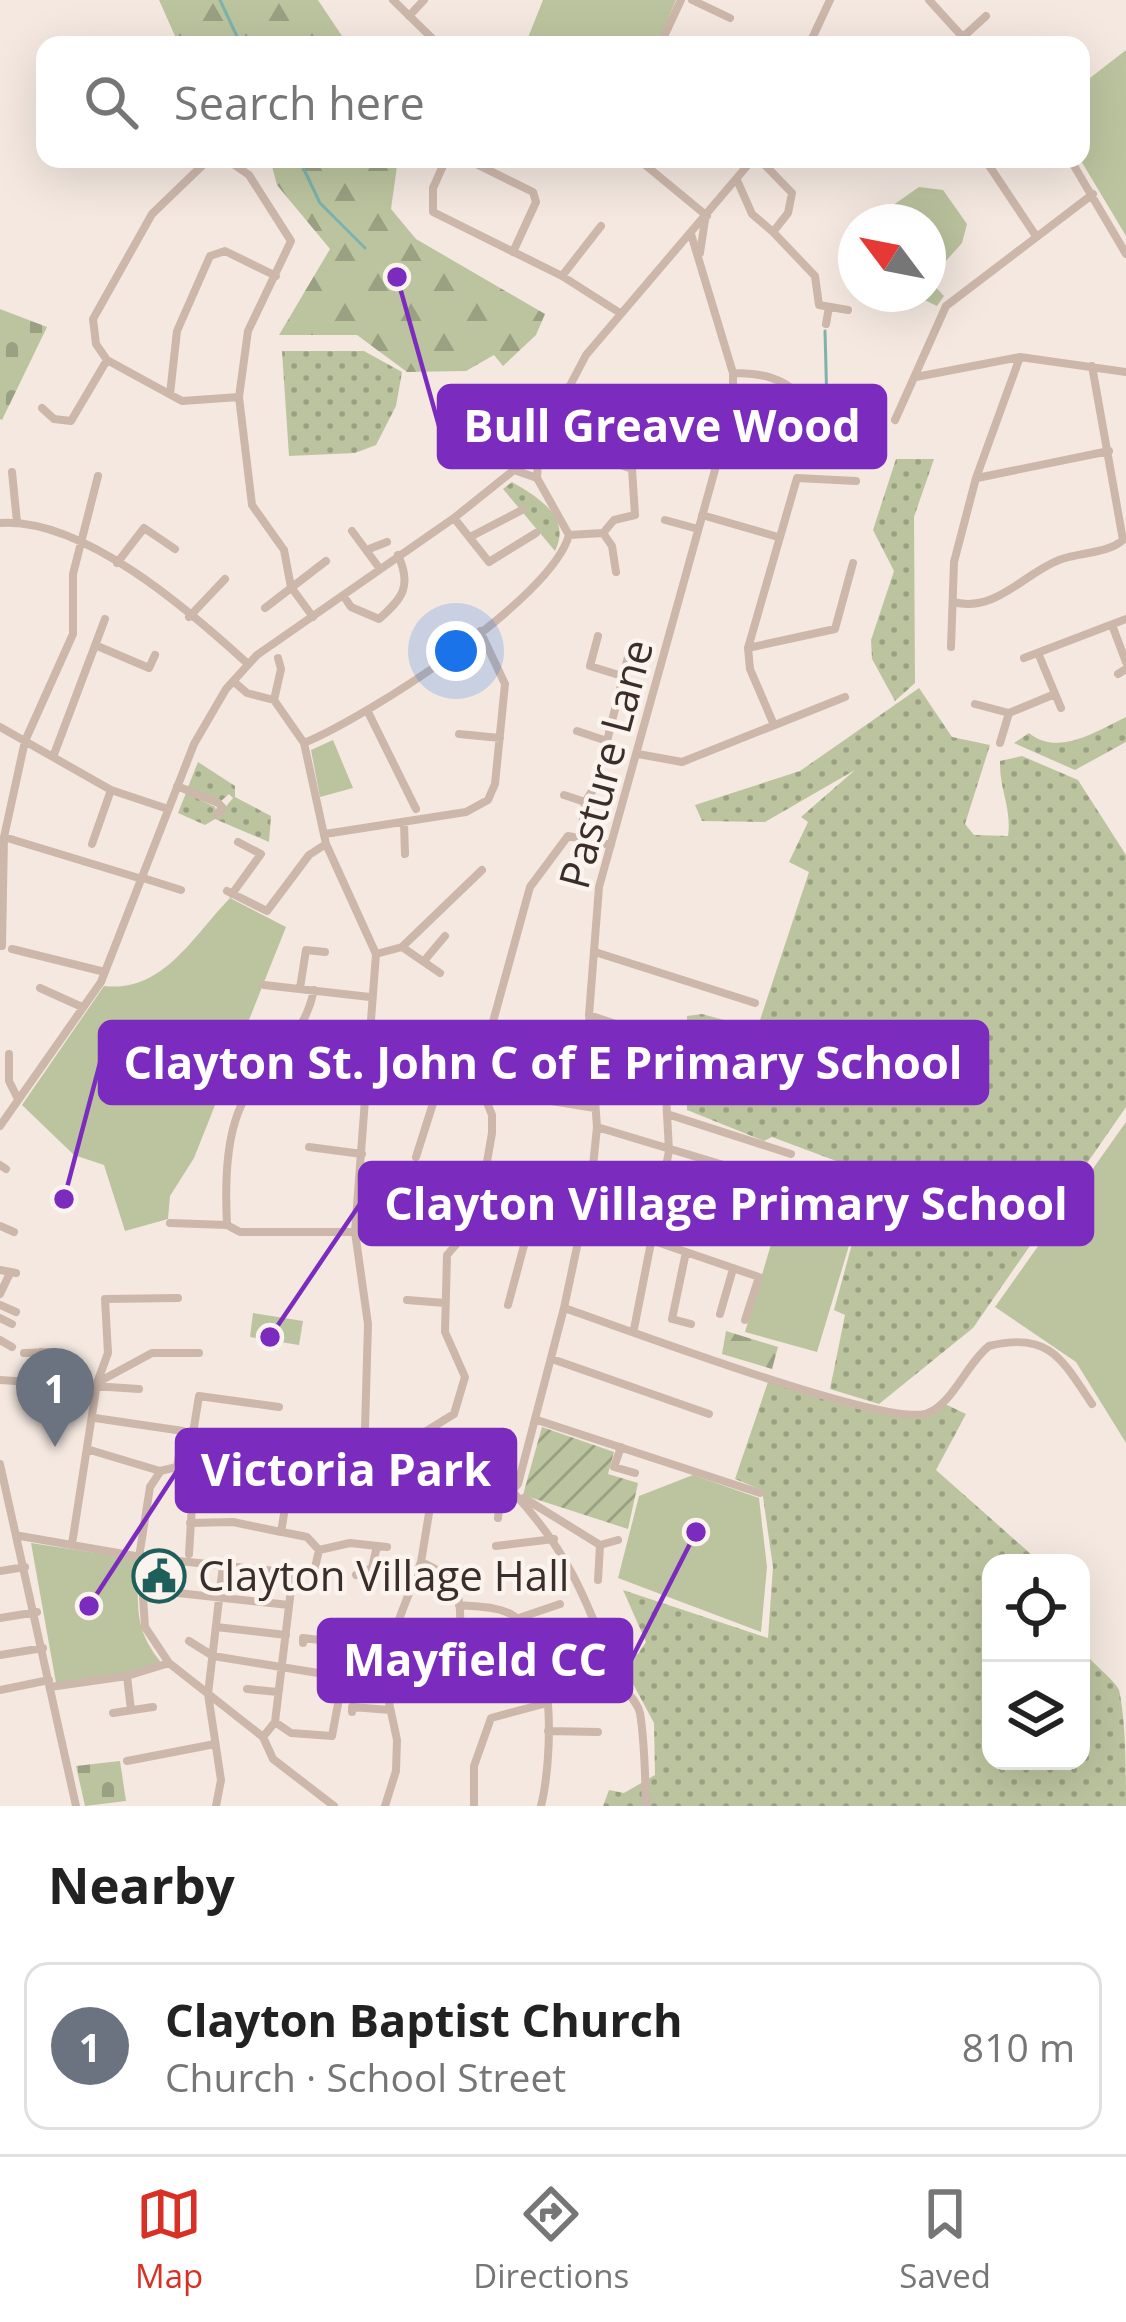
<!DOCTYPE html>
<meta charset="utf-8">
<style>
:root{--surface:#fff;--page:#f6f6f6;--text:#222;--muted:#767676;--line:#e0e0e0;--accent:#d93025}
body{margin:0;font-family:"Open Sans",sans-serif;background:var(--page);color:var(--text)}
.controls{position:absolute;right:36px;bottom:36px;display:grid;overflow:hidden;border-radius:24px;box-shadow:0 12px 48px #0002}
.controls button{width:108px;height:108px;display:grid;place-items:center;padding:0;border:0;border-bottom:3px solid var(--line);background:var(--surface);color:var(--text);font:60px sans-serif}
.compass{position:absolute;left:838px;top:204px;width:108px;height:108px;border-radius:50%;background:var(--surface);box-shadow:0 12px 48px #0002;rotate:302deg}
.you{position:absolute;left:456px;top:651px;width:42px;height:42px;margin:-30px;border:9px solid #fff;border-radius:50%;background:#1a73e8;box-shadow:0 0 0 18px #1a73e833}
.badge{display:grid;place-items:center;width:78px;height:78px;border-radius:50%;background:var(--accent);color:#fff;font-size:39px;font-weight:700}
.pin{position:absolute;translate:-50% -99px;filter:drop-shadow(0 3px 6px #0008)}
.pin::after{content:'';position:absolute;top:63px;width:42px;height:36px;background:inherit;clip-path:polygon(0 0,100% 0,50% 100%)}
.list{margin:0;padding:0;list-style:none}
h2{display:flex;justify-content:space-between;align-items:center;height:156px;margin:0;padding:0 48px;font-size:51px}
h2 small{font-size:39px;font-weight:400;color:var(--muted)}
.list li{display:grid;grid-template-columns:78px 1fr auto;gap:36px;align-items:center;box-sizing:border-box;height:168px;margin:0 24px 24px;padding:0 24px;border:3px solid var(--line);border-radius:24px}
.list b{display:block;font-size:45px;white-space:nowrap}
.list p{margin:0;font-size:39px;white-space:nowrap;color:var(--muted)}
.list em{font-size:39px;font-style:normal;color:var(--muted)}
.icon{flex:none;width:66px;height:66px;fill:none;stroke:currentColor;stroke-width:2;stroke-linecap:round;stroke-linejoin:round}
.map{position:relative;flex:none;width:1126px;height:1806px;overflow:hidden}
.search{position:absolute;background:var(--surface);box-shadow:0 12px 48px #0002;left:36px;right:36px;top:36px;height:132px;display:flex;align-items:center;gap:30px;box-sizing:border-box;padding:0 42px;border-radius:24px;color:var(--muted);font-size:45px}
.sheet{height:348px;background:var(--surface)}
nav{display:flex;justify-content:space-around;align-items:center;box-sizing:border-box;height:168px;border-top:3px solid var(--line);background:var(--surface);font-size:33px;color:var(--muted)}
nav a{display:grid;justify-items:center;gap:6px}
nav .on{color:var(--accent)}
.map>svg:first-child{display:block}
</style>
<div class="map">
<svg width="1126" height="1806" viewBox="0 0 1126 1806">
<defs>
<pattern id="grass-dots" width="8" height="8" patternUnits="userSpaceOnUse" patternTransform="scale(3)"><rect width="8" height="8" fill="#bcc49f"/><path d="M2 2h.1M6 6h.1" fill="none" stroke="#9aa082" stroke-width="1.8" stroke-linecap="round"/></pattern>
<pattern id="forest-firs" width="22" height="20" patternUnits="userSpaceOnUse" patternTransform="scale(3)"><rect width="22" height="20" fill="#bcc49f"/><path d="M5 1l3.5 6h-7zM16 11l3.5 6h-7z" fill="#9aa082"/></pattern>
<pattern id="cemetery-stones" width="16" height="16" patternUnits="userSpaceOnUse" patternTransform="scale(3)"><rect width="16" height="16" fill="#bcc49f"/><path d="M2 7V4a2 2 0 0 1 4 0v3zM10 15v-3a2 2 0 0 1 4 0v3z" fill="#9aa082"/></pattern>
<pattern id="garden-furrows" width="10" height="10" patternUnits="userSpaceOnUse" patternTransform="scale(3)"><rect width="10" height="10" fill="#bcc49f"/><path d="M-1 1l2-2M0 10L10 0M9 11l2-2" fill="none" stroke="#9aa082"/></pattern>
</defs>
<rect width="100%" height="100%" fill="#f4e8e0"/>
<path fill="url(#grass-dots)" d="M 282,351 L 364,351 L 402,372 L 396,406 L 376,445 L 355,453 L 289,456 Z
M 896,459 L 934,459 L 914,517 L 915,683 L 895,701 L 872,659 L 871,640 L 894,571 L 873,530 Z
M 512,482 C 538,497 572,517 555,551 L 503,489 Z
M 919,688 L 952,737 L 990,745 L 965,824 L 974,835 L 1008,836 C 1012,808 999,789 1000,761 L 1022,756 L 1078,780 L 1126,855 L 1126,1107 L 973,1328 L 879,1404 L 830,1389 L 845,1315 L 834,1310 L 871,1174 L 772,1137 L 764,1141 L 687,1110 L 687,1016 L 702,1014 L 757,1029 L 809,872 L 789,862 L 808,822 L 801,817 L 855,770 L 765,822 L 702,821 L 695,805 L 800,771 Z
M 1126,717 L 1126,742 L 1075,770 L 1014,743 L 1029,733 C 1058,757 1097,731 1126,717 Z
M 198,762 L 235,786 L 235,797 L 271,816 L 269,842 L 215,819 L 205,825 L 178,813 L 186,793 L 215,807 L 218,816 L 233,798 L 229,794 L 221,801 L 188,787 Z
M 769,1379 C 819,1395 895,1433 945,1404 L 966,1414 L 936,1470 L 1041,1563 L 991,1563 L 991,1761 L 1081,1761 L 1081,1648 C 1091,1663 1113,1678 1119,1690 C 1126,1721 1126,1772 1126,1806 L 603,1806 L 609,1790 L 624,1793 L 655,1775 L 654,1723 L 615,1650 L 638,1654 L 646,1642 L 623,1590 L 768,1638 L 773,1567 L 762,1490 L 735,1479 Z"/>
<path fill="url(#forest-firs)" d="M 159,0 L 318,0 L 348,45 L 179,45 Z
M 270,159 L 398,159 L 391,209 L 416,239 L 545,314 L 536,335 L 503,366 L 494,355 L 466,371 L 407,372 L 357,335 L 279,335 L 330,249 L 277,185 Z
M 726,1331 L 778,1347 L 772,1369 L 722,1354 Z"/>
<path fill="url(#cemetery-stones)" d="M 0,309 L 47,327 L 2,420 L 0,419 Z
M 120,1761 L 126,1801 L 85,1806 L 76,1766 Z"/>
<path fill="#bcc49f" d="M 543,0 L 676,0 L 657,45 L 525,45 Z
M 1126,50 L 1126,236 L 1080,159 L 1085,114 L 1081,85 Z
M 919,187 L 943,190 L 967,224 L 962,243 L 929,280 L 944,296 L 937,306 L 912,294 L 928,294 L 928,222 L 869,222 Z
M 333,740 L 353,788 L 320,797 L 311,750 Z
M 230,898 L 286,927 L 194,1158 L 170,1196 L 168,1219 L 125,1231 L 104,1165 L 74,1155 L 22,1105 L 104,986 C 163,993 193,936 230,898 Z
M 1126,1122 L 1126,1443 L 1076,1362 L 995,1307 Z
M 788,1187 L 861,1206 L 817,1352 L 745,1332 Z
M 253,1313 L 303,1321 L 299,1345 L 250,1337 Z
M 693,1475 L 759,1498 L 767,1567 L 761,1632 L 618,1578 L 639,1496 Z
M 31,1543 L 136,1559 C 141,1609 130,1626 165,1667 L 56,1683 Z"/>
<path fill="url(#garden-furrows)" d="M 542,1427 L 614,1452 L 608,1474 L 638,1483 L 628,1529 L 523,1495 Z"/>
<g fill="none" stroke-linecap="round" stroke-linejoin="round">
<path stroke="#7db2af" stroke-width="3" d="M 220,0 L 241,45
M 299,159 L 320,203 L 365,248
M 819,437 L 827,407 L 825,331"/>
<path stroke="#cdb7ab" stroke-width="8" d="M 393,0 L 439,45
M 692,0 L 730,18
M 929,0 L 970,45
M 409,16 L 424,0
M 963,37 L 986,16
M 660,45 L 681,0
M 809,45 L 830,0
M 209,159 L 152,214 L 93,319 L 96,344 L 107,360 L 182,401 L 239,397
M 226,159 L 249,175 L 291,241 L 248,331 L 239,397 L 252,505 L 284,550 L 291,587 L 313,617
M 446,159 L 433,188 L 433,212 L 562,276 L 620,313
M 466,159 L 533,192 L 536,202 L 513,252
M 638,159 L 707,216
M 1070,159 L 1126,254
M 988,164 L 1036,236
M 737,180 L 752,214 L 773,232 L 788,213 L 792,193 L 759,159
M 773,232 L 815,276 L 819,305 L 848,310
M 700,253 L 705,220
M 562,276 L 601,226
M 826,324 L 829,307
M 733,373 C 761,373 781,377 801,396 L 801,416
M 916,377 L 1020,357 L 1126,372
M 170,394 L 177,331 L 210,256 L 225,251 L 276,276
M 42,408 L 54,419 L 71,421 L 107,360
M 895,420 L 946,306 L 1093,194
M 514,470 L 537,478 L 539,442
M 12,472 L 17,522
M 977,478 L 1109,451
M 702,515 L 778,537
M 454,518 L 489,562 L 536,533
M 665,520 L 698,529
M 0,523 C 83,517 190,611 248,664
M 352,531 L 380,569
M 603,533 L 614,520 L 635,515 L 632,469 L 604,459
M 569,535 L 603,533 L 612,546 L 616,572
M 470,537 L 522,510
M 369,549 L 387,542
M 117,563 L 144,528 L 175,549
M 343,595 L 351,607 L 379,619 C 403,598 412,586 398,555
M 953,602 C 996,613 1023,574 1059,560 C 1079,552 1107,554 1123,540 L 1092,366
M 265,608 L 326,561
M 189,617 L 225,579
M 1112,625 L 1126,662
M 598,636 L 590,666 L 622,676
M 95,645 L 149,668 L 155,655
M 951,647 L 954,562 L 976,478 L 1020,357
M 748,648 L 835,629 L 853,563
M 1038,653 L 1061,708
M 278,658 L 281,669 L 274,700 L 304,743 L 326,844 L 376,954 L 355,1232 L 368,1324 L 363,1498
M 1024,658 L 1126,619
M 1118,674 L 1126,669
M 233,681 L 247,693 L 274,700
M 975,704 L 1009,713 L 1055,694
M 368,712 L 416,809
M 774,725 L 750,669 L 748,648 L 797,478 L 856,481
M 0,727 L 111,790 L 168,809
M 577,731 L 604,740
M 459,734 L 500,738
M 304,743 C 367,717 551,600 569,535 L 537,478
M 1000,743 L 1009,713
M 638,754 L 682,762 L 845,697
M 53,757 L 105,619
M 177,786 L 218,803 L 222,807 L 218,814
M 564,795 L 585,802
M 404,823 L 405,854
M 325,834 L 466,812 L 488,800 L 495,784 L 505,684 L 480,631
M 581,836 L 585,802 L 596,785 L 630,649
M 4,837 L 142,879
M 92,844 L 111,790
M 143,878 L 181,890
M 227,891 L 267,911 L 309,855 L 326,844
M 232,894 L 261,854 L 238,842
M 2,946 L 4,837 L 25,741 L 73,634 L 73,574 L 98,476
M 402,947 L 440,973
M 12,949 L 105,972
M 595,952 L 755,1003
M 376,954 L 402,947 L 482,870
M 424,961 L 445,936
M 264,985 L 370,997
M 40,988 L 82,1007
M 300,988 L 306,950 L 325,952
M 589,1015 L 663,1040 L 669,1151 L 634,1329
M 9,1054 L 9,1081 L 18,1099
M 521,1067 L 592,1077
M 514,1095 L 595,1108
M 667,1114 L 791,1154
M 0,1126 L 101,982 L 194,744 L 226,689 L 257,655 L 454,518 L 514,470 L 544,435 L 586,355 L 753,159
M 597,1127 L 783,1183 L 793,1177 L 808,1181 L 813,1170
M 309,1147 L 362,1154
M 416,1157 L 442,1075 L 465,1054 L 483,1058
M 0,1165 L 6,1169
M 664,1185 L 726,1207
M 386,1216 L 388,1238
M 584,1217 L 759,1277 L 745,1320
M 170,1223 L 227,1225 L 240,1232 L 355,1232
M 227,1225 C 225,1184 225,1128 248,1093 C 273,1055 304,1038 314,990
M 0,1226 L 14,1232
M 387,1227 L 466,1233
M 686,1252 L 672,1319 L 691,1324
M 0,1270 L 16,1273
M 0,1294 L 10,1273
M 407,1300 L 445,1303
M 0,1305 L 16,1312
M 508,1305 L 526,1238 L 578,1241
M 564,1308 C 621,1327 888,1429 928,1413 C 953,1403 967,1363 989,1346 C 1049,1331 1062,1359 1092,1404
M 720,1314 L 733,1269
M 0,1318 L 12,1324
M 0,1340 L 12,1347
M 41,1352 L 41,1383
M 24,1353 L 53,1352
M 552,1359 L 709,1414
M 104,1379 L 152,1353 L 199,1353
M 0,1380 L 139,1389
M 95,1418 L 183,1431 L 177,1467
M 537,1420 L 760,1493
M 273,1444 L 193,1433 L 199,1396 L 279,1407
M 621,1447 L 614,1467 L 635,1473
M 90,1450 L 160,1471 L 177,1467 C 289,1485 400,1514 512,1491 L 518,1484 L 564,1308 L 592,1176 L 597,1127 L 589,1015 L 599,887 L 733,405 L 733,373 L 691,234
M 0,1464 L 76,1806
M 160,1472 L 150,1487 L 140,1551 L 145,1627 L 169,1663 L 263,1737 L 273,1759 L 334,1806
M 512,1491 C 570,1553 586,1600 615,1675 C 621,1689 637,1699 640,1713 C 645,1744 645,1774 646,1806
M 524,1498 L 600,1545 L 598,1580
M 387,1501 L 420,1435 L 454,1414 L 465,1377 L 445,1332 L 447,1255 L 466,1233 L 481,1196 L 492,1133 L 492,1115 L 479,1083 L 483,1058 L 530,887 L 568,836 L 611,845
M 498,1518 L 501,1493
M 190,1523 L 233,1522 L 281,1532 L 289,1485
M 282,1532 L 307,1537 L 319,1550 L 350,1543 L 387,1547
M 20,1536 L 141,1557 L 293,1573 L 275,1722 L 263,1737
M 72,1544 L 97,1383 L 108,1353 L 105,1299 L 178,1298
M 600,1545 L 618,1540
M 496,1546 L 554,1539
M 319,1550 L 314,1572 L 323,1573
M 189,1554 L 192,1505
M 421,1562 C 466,1581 460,1602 460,1647
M 0,1571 L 25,1567
M 356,1575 L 372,1568 L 377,1546
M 141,1589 L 289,1605
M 459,1605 C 475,1607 500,1606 514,1616 C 558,1645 552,1762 541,1806
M 0,1618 L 37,1612
M 519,1618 L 560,1604
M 216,1627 L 286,1635
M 189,1641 L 213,1656 L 343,1677 L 332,1736 L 291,1733 L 275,1722
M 303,1643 L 303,1638 L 388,1648
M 0,1655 L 43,1648
M 543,1671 L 568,1663 L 582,1673 L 588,1691
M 127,1676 L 131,1710
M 50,1687 L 127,1676 L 169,1663
M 247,1689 L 278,1692
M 0,1690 L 49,1680
M 352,1712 L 352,1707 L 390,1710
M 113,1713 L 153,1707
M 548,1731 L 598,1732
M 127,1761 L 215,1744
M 216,1806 L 221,1780 L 208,1694 L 223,1565
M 385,1806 L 396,1771 L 397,1740 L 387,1693 L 388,1648 L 421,1562 L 431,1501
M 474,1806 L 474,1766 L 491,1718 L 547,1703"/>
</g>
<defs>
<g id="civic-ring" transform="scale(2.7)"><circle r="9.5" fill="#fbf3ed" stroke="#1e5e5b" stroke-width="1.5"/><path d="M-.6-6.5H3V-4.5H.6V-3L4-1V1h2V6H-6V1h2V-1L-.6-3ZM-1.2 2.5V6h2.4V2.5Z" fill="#1e5e5b"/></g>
</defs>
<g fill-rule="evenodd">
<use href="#civic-ring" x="159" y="1576"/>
</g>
<g text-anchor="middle" stroke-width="9" stroke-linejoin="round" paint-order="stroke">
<g font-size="42" fill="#3b2e2a" stroke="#fbf3ed">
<text transform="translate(606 764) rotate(-75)" y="15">Pasture Lane</text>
</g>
<g font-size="42" fill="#3b2e2a" stroke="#fbf3ed" text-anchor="start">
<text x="198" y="1591">Clayton Village Hall</text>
</g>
</g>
<path fill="none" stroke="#7b2cbf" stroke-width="4.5" d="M397 277L439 426M64 1199L100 1063M270 1337L360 1204M89 1606L177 1471M696 1532L631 1660"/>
<g fill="#7b2cbf" stroke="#fbf3ed" stroke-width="4.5">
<circle cx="397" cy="277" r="12"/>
<circle cx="64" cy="1199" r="12"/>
<circle cx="270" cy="1337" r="12"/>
<circle cx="89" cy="1606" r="12"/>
<circle cx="696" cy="1532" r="12"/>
</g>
<g fill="#7b2cbf" stroke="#7b2cbf" stroke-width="4.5">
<rect x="439" y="386" width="446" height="81" rx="12"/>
<rect x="100" y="1022" width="887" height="81" rx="12"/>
<rect x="360" y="1163" width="732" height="81" rx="12"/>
<rect x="177" y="1430" width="338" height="81" rx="12"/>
<rect x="319" y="1620" width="312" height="81" rx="12"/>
</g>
<g font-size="45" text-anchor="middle" font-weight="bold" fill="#fff">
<text x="662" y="442">Bull Greave Wood</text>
<text x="543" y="1079">Clayton St. John C of E Primary School</text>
<text x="726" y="1220">Clayton Village Primary School</text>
<text x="346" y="1486">Victoria Park</text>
<text x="475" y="1676">Mayfield CC</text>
</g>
</svg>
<div class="controls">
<button><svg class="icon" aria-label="locate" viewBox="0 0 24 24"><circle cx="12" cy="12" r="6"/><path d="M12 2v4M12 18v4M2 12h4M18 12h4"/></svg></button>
<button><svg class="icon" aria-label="layers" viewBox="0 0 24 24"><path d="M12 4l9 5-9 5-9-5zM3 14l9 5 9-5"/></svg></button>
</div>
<svg class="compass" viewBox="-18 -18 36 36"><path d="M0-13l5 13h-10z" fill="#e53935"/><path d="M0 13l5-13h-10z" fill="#767676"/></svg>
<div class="you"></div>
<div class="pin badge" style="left:55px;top:1447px;background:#6b7280">1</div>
<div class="search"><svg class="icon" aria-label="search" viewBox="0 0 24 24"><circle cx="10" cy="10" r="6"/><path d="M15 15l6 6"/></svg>Search here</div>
</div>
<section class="sheet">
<h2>Nearby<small></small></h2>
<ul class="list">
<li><span class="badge" style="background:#6b7280">1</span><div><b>Clayton Baptist Church</b><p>Church · School Street</p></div><em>810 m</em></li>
</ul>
</section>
<nav>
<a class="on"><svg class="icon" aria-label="map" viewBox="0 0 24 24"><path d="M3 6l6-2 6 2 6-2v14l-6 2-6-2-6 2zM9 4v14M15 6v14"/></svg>Map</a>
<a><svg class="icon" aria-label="directions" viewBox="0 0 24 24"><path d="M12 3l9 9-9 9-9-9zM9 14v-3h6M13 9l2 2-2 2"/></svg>Directions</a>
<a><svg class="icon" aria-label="saved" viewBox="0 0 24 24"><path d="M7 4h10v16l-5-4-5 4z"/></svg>Saved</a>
</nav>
